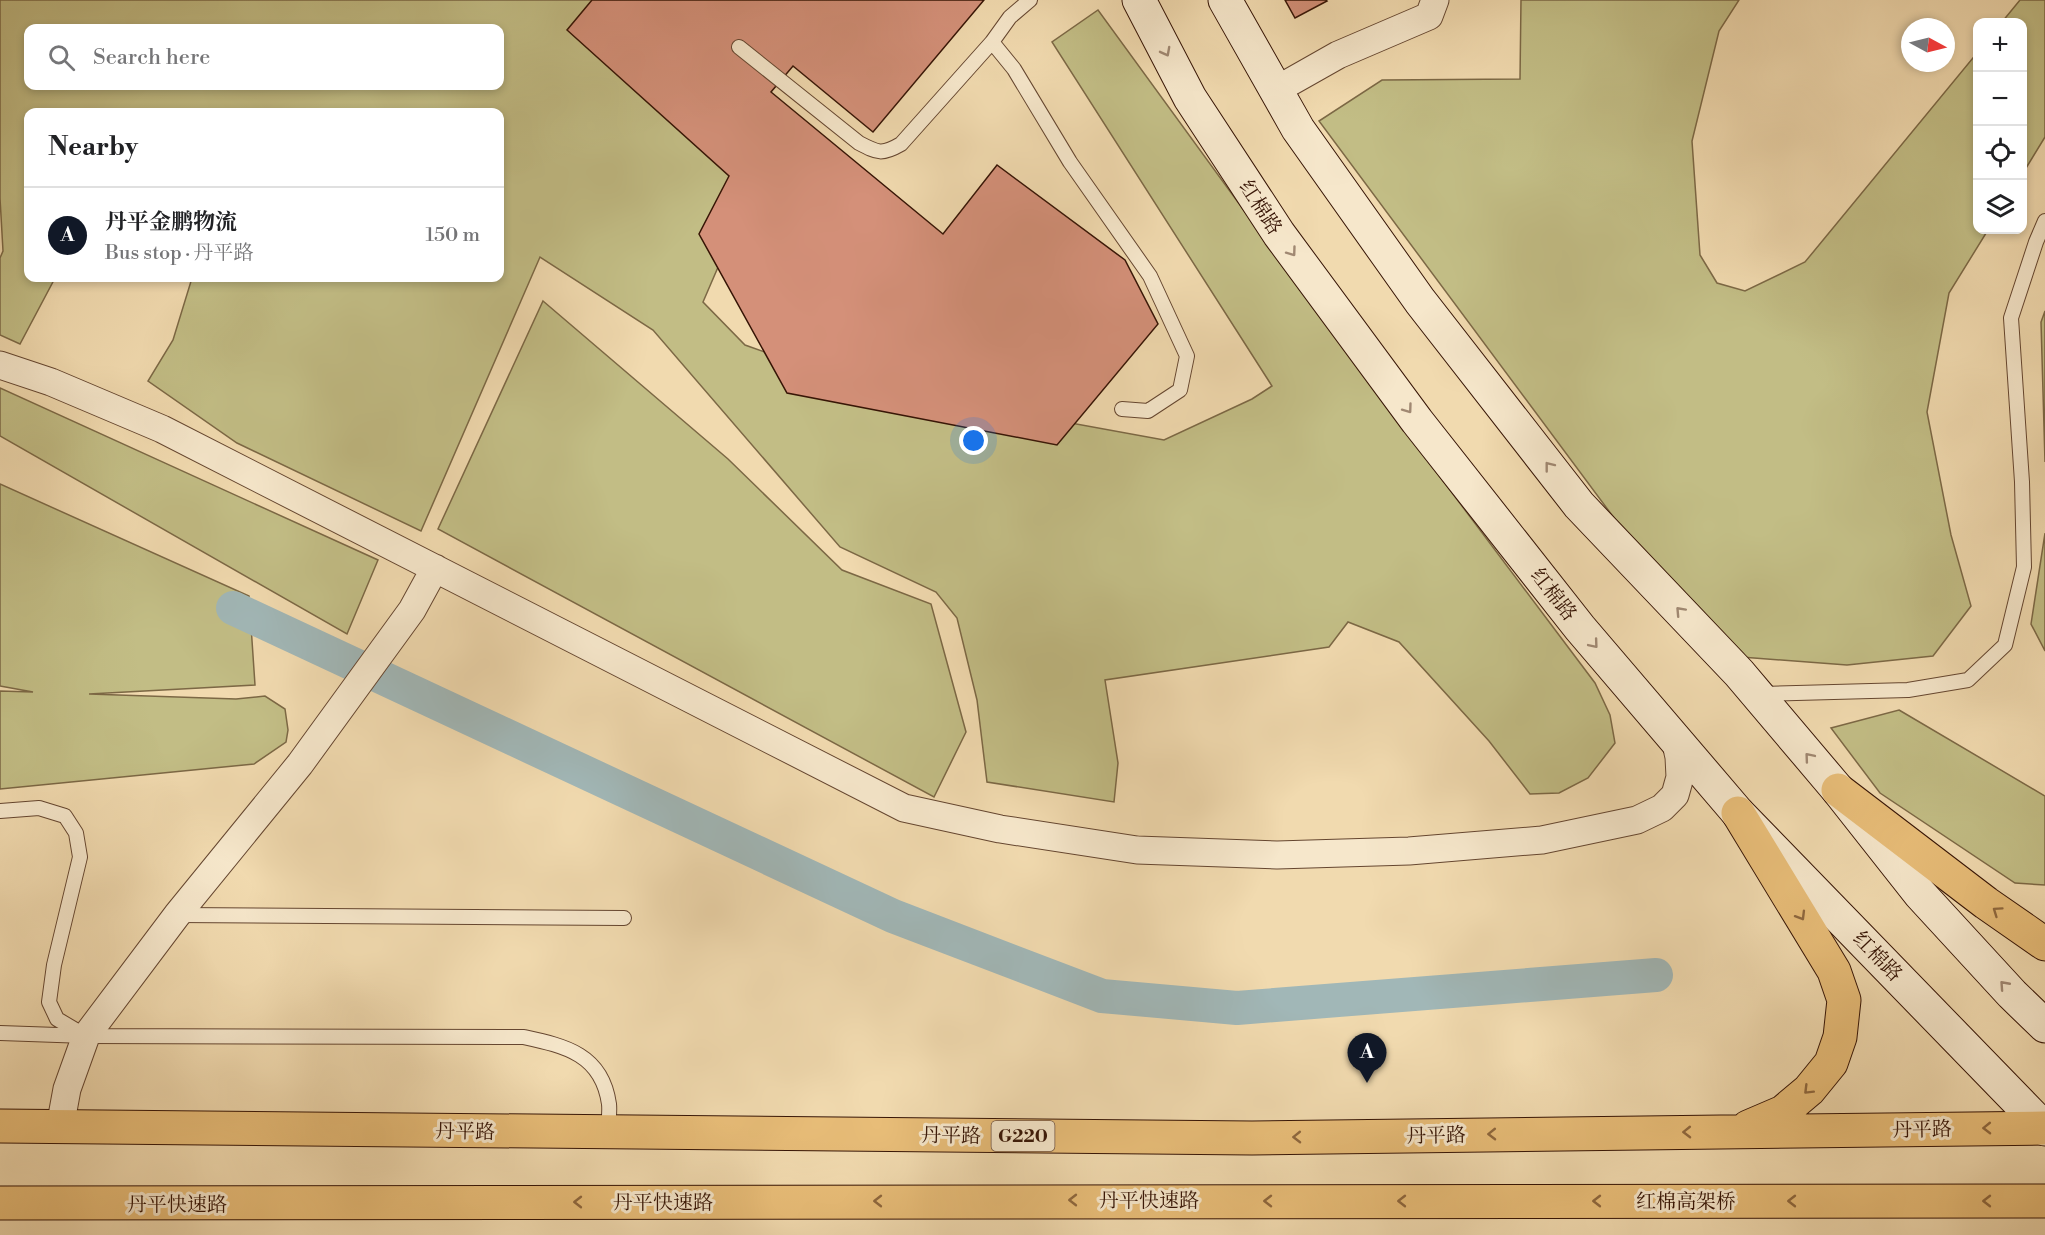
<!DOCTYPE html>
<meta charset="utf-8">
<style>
:root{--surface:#fff;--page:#f2f2f2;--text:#202124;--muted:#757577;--line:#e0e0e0;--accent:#111827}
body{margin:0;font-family:"Libre Bodoni","Noto Serif SC",serif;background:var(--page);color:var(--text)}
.controls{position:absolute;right:18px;top:18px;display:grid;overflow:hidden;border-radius:12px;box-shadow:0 3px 9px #0003}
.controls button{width:54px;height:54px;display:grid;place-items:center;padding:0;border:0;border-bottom:2px solid var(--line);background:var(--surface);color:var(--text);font:30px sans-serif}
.compass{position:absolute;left:1901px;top:18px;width:54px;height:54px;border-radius:50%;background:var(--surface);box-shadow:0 3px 9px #0003;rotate:97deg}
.you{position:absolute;left:974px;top:441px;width:21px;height:21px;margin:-15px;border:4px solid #fff;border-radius:50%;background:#1a73e8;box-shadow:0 0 0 9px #1a73e833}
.badge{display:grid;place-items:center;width:39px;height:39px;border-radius:50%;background:var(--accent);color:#fff;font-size:20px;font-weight:700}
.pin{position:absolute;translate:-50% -50px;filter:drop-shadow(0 2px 3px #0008)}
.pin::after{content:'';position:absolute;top:32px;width:21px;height:18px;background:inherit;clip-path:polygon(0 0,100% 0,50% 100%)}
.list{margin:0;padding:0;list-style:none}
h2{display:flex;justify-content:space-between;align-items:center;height:78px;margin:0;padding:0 24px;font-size:26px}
h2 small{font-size:20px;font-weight:400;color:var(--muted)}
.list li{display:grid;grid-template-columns:39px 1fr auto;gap:18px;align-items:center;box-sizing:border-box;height:96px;padding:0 24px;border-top:2px solid var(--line)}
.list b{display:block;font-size:22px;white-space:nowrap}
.list p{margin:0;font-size:20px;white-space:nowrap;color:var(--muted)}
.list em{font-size:20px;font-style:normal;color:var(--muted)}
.icon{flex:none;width:33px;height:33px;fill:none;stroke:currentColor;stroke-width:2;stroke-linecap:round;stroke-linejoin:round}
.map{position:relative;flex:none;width:2045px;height:1235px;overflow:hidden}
.search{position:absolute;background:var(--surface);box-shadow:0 3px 9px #0003;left:24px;top:24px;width:480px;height:66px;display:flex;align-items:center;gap:15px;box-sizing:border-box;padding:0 21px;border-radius:12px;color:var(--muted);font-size:22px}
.panel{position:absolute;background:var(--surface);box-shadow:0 3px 9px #0003;left:24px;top:108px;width:480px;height:174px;border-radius:12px}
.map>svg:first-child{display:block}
</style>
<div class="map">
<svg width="2045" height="1235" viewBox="0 0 2045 1235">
<rect width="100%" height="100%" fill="#f1daaf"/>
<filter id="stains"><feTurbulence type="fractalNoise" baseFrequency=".00333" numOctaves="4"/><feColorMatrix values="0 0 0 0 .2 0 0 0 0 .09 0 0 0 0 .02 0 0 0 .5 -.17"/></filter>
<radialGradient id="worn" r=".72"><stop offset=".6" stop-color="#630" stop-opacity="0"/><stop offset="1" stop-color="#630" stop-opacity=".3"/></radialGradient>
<path fill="#c2bd85" stroke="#7c6845" stroke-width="1.5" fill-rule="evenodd" d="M 0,0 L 591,0 L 742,114 L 750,193 L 703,302 L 745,345 L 856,384 L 1164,440 L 1252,399 L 1272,386 L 1052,42 L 1098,10 L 1371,385 L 1595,683 L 1610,715 L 1615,743 L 1588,778 L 1559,793 L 1530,794 L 1489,741 L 1399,642 L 1348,622 L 1329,647 L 1105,680 L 1118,763 L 1114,802 L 987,782 L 977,700 L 957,618 L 936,592 L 840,547 L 653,330 L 540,257 L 421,531 L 237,443 L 148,381 L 173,340 L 192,278 L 500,278 L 500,112 L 28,112 L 28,278 L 55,278 L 20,344 L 0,335 L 0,258 L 3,251 L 0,198 ZM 28,28 L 500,28 L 500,86 L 28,86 Z
M 1521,0 L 1739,0 L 1719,31 L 1692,141 L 1700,255 L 1717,283 L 1745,291 L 1805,262 L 1977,53 L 1978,230 L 1988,230 L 1949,293 L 1927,412 L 1951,535 L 1971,606 L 1933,656 L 1847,665 L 1741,657 L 1655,573 L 1319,121 L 1382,80 L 1520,79 Z
M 2020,0 L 2045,0 L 2045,137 L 2023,173 L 2022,22 L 2002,22 Z
M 543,301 L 728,459 L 842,570 L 931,604 L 966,732 L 934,797 L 438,529 Z
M 2045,311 L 2045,462 L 2041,322 Z
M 0,388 L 378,560 L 347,634 L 0,436 Z
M 0,484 L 249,596 L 255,685 L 89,694 L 236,699 L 265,696 L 285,709 L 288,730 L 286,742 L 254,764 L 0,789 L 0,691 L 33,692 L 0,686 Z
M 2045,533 L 2045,651 L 2031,624 Z
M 1899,710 L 2045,796 L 2045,885 L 2015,883 L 1880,793 L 1831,728 Z"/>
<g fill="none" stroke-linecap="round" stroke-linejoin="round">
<path stroke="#a1b7b7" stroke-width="34" d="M 233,608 L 893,916 L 1102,996 L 1237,1008 L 1656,975"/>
</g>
<path fill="#d49079" stroke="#361405" stroke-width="1.5" d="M 592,0 L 984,0 L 873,132 L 793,66 L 771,92 L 943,234 L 997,165 L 1125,260 L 1158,324 L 1057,445 L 787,393 L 699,234 L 729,176 L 567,30 Z
M 1285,0 L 1326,0 L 1327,1 L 1295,18 Z"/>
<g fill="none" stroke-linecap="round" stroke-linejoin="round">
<g stroke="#654630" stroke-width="16">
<path id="service" d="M 1030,0 L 1010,17 L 992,42 L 1014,69 L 1070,162 L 1150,276 L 1187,356 L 1180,390 L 1148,411 L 1122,409
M 739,47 L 859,143 C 878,153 882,155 901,144 L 992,42
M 1762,694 L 1908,690 L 1968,680 L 2005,645 L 2024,567 L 2022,482 L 2011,318 L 2036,242 L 2045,221
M 0,811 L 39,808 L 65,816 L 76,833 L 80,857 L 54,965 L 49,1002 L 57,1019 L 84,1035
M 177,915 L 624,918
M 0,1033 L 86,1036 L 524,1037 C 565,1046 602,1054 609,1104 C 610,1113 608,1123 608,1132"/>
</g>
<g stroke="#654630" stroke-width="29">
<path id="minor" d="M 1276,90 L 1338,55 L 1429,16 L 1435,0
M 0,365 L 51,382 L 162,429 L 904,808 L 1000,829 L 1137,850 L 1277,855 L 1409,851 L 1542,840 L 1637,820 L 1662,808 L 1675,795 L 1680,777 L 1679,757 L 1675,739
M 60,1127 L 67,1089 L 86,1036 L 177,915 L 300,764 L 412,610 L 435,568"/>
</g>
<g stroke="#361405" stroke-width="35">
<path id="secondary" d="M 1139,0 L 1190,98 L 1279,234 L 1417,421 L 1580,628 L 1738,813 L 2045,1129
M 1225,0 L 1298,129 L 1420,301 L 1579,505 L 1739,673 L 1838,790 L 1920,894 L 2012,994 L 2045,1026"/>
</g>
<g stroke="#361405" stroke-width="35">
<path id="trunk" d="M 1838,790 L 1986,903 L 2045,944
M 1738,813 L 1834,971 L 1844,1000 L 1840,1037 L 1831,1063 L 1809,1090 L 1783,1112 L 1748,1127
M 0,1126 L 1252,1138 L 2045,1128
M 0,1203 L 2045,1201"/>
</g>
<use href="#service" stroke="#f6e7cb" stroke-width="14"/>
<use href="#minor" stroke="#f6e7cb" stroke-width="27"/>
<use href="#secondary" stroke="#f6e7cb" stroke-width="33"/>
<use href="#trunk" stroke="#e8bd78" stroke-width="33"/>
</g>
<defs><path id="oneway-chevron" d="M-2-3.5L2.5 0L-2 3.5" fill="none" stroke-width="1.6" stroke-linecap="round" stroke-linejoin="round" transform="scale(1.5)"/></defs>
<g stroke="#a08872">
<use href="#oneway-chevron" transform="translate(1166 52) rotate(62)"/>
<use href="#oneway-chevron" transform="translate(1292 252) rotate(54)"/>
<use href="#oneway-chevron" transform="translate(1408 409) rotate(54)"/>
<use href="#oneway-chevron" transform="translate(1549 466) rotate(-128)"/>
<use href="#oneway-chevron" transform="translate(1680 611) rotate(-133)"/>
<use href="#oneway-chevron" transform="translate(1594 644) rotate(50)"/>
<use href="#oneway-chevron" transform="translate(1809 757) rotate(-130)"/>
<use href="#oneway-chevron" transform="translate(2004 985) rotate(-132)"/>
</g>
<g stroke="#8f683e">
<use href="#oneway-chevron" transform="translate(1997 911) rotate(-145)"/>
<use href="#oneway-chevron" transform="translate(1801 916) rotate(59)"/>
<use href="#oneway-chevron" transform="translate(1808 1090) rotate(135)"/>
<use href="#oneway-chevron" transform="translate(1987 1128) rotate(179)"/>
<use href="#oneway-chevron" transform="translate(1687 1132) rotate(179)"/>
<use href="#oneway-chevron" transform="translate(1492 1134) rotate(179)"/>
<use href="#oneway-chevron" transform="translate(1297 1137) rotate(179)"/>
<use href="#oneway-chevron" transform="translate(1073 1200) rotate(180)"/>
<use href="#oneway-chevron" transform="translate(878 1201) rotate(180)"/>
<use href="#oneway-chevron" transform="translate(1268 1201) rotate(-180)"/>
<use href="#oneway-chevron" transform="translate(1402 1201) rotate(180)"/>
<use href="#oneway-chevron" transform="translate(1597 1201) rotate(180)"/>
<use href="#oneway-chevron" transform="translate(1792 1201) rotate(180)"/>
<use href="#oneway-chevron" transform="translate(1987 1201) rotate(180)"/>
<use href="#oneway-chevron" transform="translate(578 1202) rotate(180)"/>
</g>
<g text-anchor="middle" stroke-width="6" stroke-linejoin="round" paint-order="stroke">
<rect fill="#f6e7cb" stroke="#705340" stroke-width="1.5" x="991.5" y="1121" width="63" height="30" rx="4.5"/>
<g font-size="18" font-weight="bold" fill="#361405">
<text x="1023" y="1142">G220</text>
</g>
<g font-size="20" fill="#361405" stroke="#f6e7cb">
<text transform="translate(1261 207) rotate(57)" y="7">红棉路</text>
<text transform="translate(1554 594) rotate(52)" y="7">红棉路</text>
<text transform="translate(1878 956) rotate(46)" y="7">红棉路</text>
<text transform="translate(1922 1129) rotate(-1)" y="7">丹平路</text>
<text transform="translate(465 1131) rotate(1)" y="7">丹平路</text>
<text transform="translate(951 1135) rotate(1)" y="7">丹平路</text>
<text transform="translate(1436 1135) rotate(-1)" y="7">丹平路</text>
<text x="1149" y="1207">丹平快速路</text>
<text x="1686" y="1208">红棉高架桥</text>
<text x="663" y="1209">丹平快速路</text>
<text x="177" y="1211">丹平快速路</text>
</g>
</g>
<rect width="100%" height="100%" filter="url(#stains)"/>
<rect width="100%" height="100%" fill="url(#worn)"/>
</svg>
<div class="controls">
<button>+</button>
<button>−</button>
<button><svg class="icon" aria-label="locate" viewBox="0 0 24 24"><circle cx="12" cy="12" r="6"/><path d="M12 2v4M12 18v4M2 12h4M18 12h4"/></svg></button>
<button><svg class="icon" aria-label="layers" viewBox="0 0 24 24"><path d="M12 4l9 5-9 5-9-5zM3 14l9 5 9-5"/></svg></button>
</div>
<svg class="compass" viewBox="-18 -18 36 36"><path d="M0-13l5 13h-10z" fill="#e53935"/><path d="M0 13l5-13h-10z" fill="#757577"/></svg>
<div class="you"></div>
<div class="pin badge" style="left:1367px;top:1083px">A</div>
<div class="search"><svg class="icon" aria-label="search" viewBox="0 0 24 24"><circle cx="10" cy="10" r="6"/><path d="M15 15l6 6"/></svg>Search here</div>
<section class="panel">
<h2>Nearby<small></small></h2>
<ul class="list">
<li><span class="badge">A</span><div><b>丹平金鹏物流</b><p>Bus stop · 丹平路</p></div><em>150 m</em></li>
</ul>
</section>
</div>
